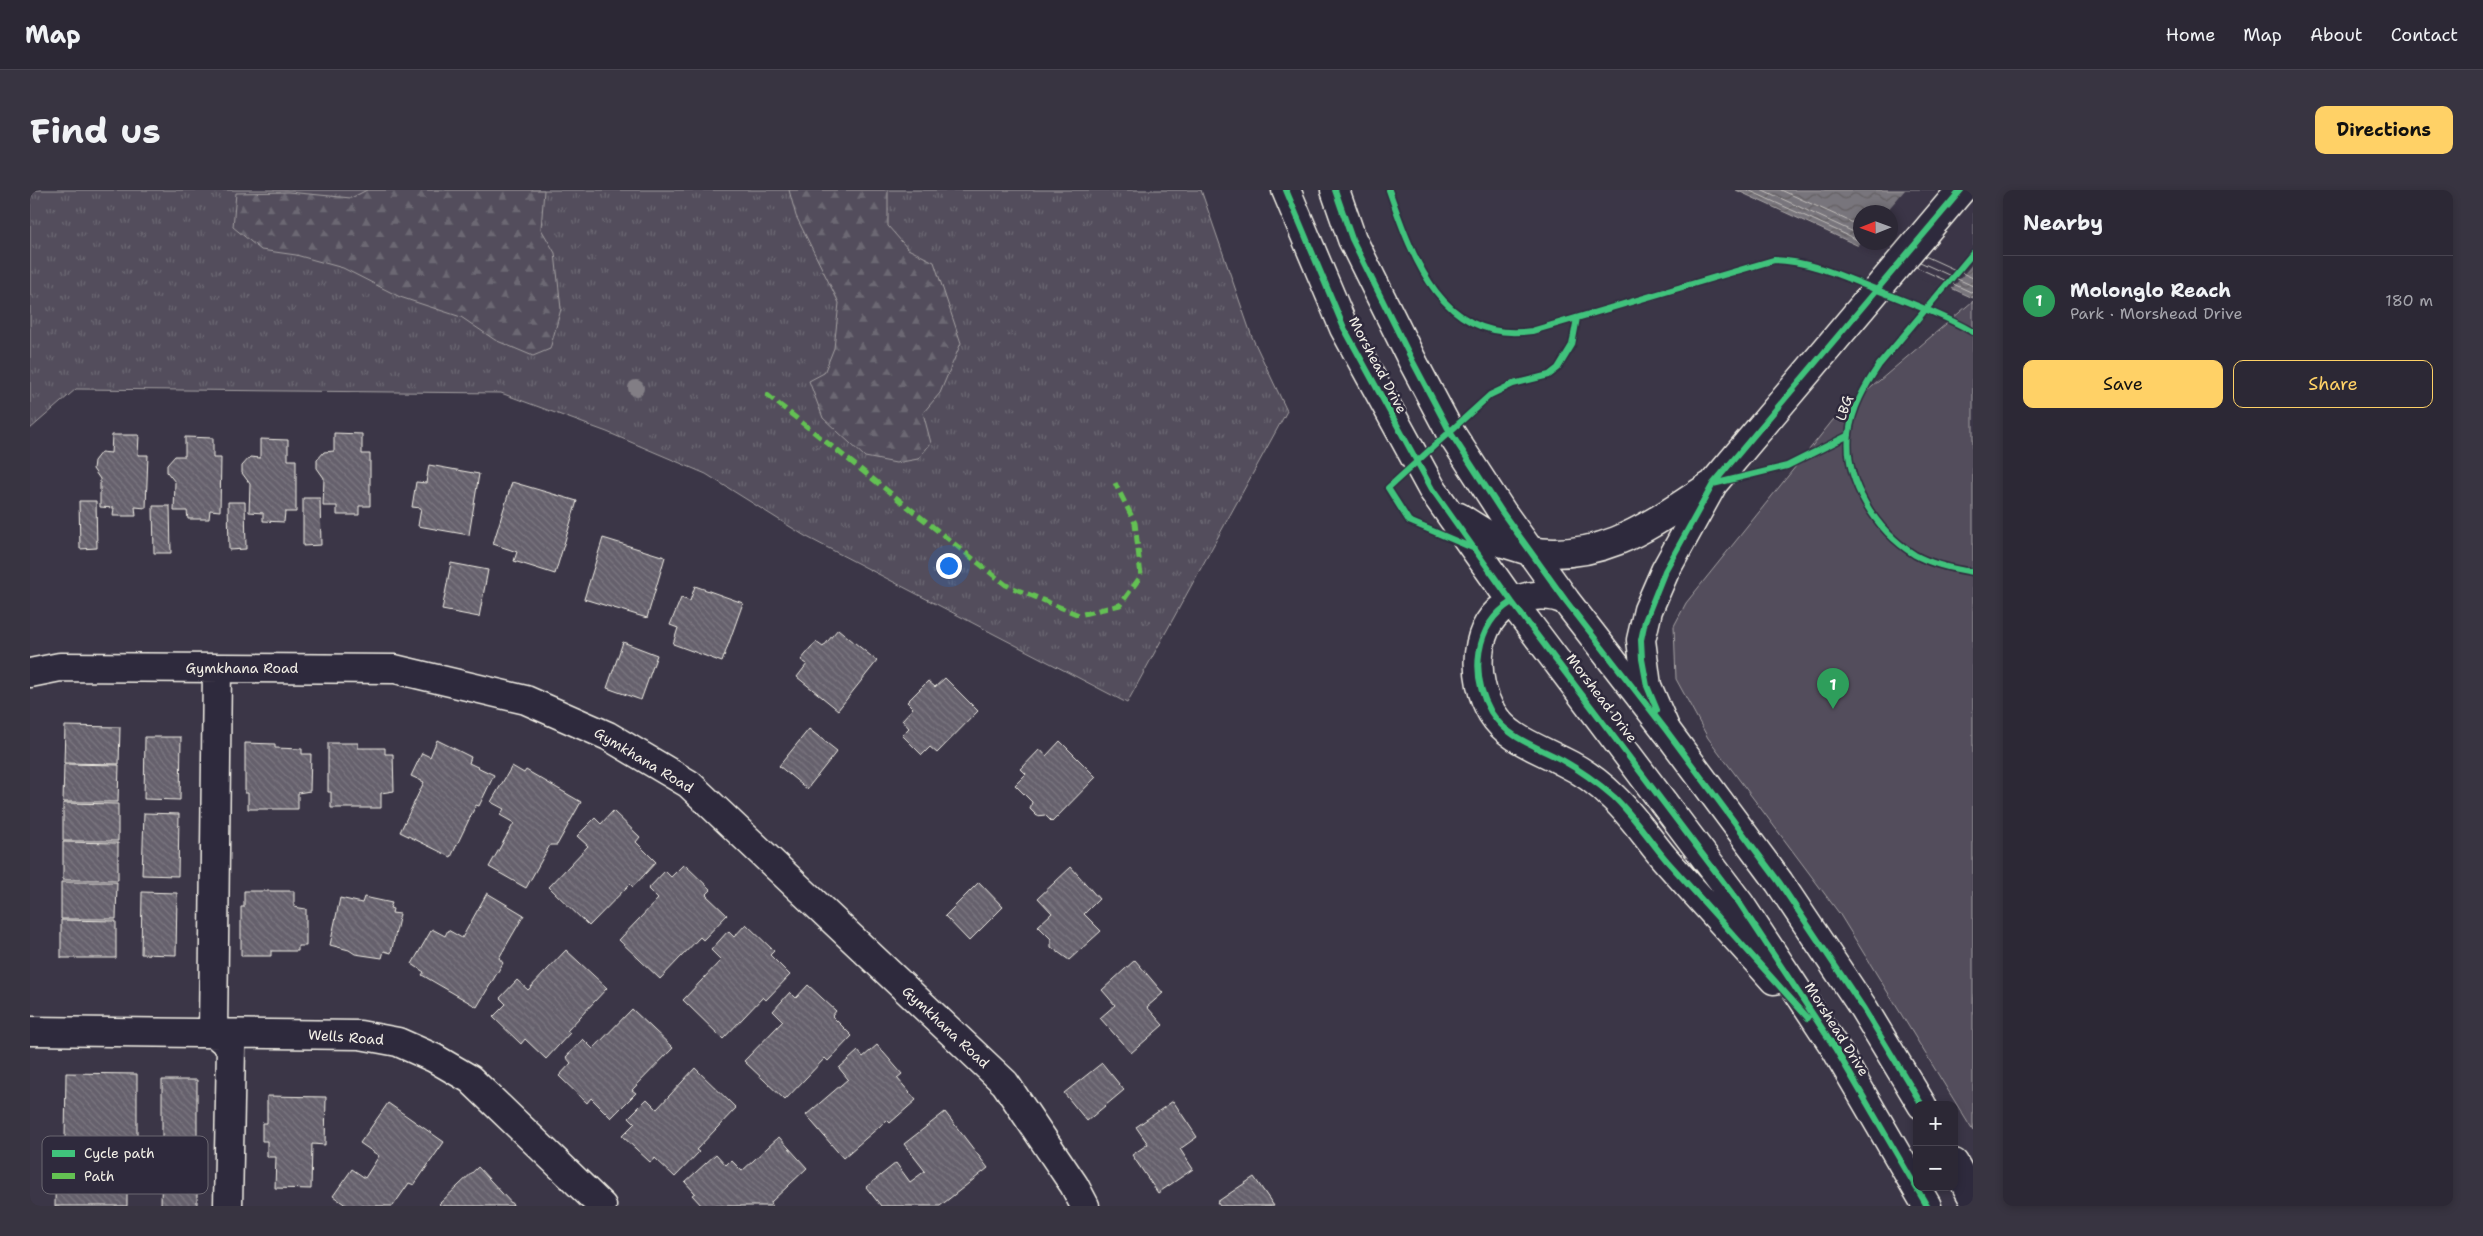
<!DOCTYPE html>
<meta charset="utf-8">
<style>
:root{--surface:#2c2835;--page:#383441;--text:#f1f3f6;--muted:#a6a6ad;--line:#484450;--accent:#ffd166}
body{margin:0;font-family:"Shantell Sans",sans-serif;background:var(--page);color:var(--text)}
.controls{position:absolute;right:15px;bottom:15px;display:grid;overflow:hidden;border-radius:10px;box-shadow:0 2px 8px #0003}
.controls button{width:45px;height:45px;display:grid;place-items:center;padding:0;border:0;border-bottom:1px solid var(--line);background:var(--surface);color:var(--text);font:25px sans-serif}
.compass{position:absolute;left:1823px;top:15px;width:45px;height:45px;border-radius:50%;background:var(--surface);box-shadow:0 2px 8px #0003;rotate:269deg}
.you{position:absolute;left:918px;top:375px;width:18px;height:18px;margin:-12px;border:4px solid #fff;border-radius:50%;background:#1a73e8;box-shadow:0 0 0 8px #1a73e833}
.badge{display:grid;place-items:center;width:32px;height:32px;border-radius:50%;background:var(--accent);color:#fff;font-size:16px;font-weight:700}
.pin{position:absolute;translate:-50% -41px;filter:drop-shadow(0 1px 2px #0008)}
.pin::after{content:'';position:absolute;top:26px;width:18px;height:15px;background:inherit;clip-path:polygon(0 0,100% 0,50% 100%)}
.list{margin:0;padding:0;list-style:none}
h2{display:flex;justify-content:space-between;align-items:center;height:65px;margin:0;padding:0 20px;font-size:21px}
h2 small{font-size:16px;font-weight:400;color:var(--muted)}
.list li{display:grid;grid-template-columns:32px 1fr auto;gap:15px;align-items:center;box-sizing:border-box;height:90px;padding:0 20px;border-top:1px solid var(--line)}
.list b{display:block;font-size:19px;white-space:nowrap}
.list p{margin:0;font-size:16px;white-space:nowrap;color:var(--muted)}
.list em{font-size:16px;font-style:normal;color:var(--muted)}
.actions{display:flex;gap:10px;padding:15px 20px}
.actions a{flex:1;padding:11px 0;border:1px solid var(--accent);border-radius:10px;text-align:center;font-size:18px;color:var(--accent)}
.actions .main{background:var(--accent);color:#111}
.map{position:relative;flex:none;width:1943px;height:1016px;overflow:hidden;border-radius:10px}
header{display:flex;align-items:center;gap:30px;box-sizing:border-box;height:70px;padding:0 25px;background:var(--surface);border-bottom:1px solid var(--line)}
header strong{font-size:24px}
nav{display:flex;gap:28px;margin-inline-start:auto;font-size:18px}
.intro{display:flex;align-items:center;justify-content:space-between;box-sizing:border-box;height:120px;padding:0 30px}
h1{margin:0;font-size:35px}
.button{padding:12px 22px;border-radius:10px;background:var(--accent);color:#111;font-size:18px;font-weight:700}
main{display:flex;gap:30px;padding:0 30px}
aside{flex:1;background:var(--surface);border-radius:10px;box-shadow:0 2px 8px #0003}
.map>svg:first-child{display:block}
</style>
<header>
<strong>Map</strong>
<nav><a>Home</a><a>Map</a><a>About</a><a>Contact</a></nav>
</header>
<div class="intro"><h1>Find us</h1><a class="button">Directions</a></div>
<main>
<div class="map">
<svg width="1943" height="1016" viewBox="0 0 1943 1016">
<defs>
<pattern id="grass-tufts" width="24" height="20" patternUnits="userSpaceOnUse" patternTransform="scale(1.25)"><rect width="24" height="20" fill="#534e5c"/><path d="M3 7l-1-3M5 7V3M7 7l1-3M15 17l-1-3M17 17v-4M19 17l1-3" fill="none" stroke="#6c6873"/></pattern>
<pattern id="forest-firs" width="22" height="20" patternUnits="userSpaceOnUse" patternTransform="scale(1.25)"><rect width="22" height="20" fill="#534e5c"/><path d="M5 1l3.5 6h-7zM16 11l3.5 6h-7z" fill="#6c6873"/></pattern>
<pattern id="water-waves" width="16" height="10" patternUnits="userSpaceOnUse" patternTransform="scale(1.25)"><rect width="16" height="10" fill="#78747b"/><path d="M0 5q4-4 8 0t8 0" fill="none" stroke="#636063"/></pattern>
<pattern id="building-back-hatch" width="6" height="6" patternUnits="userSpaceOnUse" patternTransform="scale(1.25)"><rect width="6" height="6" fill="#65616c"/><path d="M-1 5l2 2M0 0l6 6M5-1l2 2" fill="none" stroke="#7c7881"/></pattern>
</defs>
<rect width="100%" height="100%" fill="#3b3647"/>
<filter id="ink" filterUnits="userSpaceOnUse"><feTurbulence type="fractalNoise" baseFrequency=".02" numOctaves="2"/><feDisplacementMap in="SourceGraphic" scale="10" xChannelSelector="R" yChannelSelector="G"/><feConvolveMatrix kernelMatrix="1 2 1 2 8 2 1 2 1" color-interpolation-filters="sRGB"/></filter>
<g filter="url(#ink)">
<path fill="url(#grass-tufts)" stroke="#a4a0a2" d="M 0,0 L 1171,0 L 1222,147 L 1257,221 L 1097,513 L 775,346 L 676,284 L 577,242 L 471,203 L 46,199 L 0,239 Z"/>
<path fill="url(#forest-firs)" stroke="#a4a0a2" d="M 337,0 L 514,0 L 511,39 L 525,63 L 531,119 L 520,159 L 503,166 L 465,150 L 431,127 L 370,107 L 313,78 L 266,65 L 231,60 L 203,37 L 206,3 L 258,2 L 321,8 Z
M 759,0 L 858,0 L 858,36 L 878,59 L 904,72 L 931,153 L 910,203 L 893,223 L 901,253 L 888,269 L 866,273 L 835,267 L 793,228 L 779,191 L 794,183 L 804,158 L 809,113 L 766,26 Z"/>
<path fill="#534e5c" stroke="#a4a0a2" d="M 1943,111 L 1943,941 L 1809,723 L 1678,548 L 1646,489 L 1644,436 L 1656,413 L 1803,230 Z"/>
<path fill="url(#water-waves)" stroke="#aaa6a7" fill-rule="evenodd" d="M 1706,0 L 1943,0 L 1943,108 ZM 1830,22 L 1860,22 L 1860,52 L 1830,52 Z"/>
<path fill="#3b3647" d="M 1875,0 L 1943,0 L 1943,73 L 1920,101 L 1826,58 L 1830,52 L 1860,52 L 1860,22 L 1856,22 Z"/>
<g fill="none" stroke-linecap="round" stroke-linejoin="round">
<path stroke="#c2bfbc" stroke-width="1" d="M 1718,0 L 1830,51
M 1733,0 L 1830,45
M 1751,0 L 1830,36
M 1895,66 L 1943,88
M 1890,72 L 1943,96
M 1886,77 L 1943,103"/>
</g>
<path fill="url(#building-back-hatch)" stroke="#f4f1e8" d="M 304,243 L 332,244 L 332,264 L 340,264 L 340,316 L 329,316 L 329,325 L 307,325 L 307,316 L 293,316 L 294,288 L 287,278 L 287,270 L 294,262 L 304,261 Z
M 82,245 L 109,245 L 108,265 L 118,265 L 116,318 L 105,317 L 106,326 L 83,326 L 84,318 L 70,317 L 70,289 L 63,279 L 64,271 L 71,262 L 81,263 Z
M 155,247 L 183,248 L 183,268 L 191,268 L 190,321 L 180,320 L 179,329 L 158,329 L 157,321 L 144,321 L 145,292 L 137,282 L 137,275 L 145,266 L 155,266 Z
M 230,249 L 258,250 L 258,270 L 266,270 L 266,322 L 255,322 L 254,332 L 233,331 L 233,323 L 219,322 L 220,294 L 212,283 L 212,276 L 220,267 L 230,268 Z
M 399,275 L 449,284 L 439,345 L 388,336 L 391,318 L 382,317 L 386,292 L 396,293 Z
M 482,292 L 547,311 L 525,384 L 484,371 L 487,362 L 463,354 Z
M 273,308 L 290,308 L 291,355 L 273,356 Z
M 49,311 L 66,311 L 67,358 L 50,359 Z
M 198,312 L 215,312 L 216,359 L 199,360 Z
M 123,316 L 140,316 L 141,363 L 124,363 Z
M 573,348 L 635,367 L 617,428 L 554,409 Z
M 421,373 L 458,380 L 449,427 L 412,420 Z
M 665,396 L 713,413 L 692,472 L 643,454 L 648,438 L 640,435 L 651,408 L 660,411 Z
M 808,439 L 847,471 L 808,520 L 767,487 L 777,474 L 771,470 L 786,452 L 793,457 Z
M 593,452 L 627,465 L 611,510 L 577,498 Z
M 915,488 L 948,521 L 907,563 L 900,557 L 892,565 L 872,545 L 879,538 L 872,530 L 883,518 L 877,512 L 898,491 L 905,497 Z
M 35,536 L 90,537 L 89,574 L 34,573 Z
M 779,539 L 807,561 L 777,599 L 749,576 Z
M 115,547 L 151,547 L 150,610 L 114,609 Z
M 407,550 L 441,567 L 439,573 L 464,585 L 449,616 L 446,615 L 421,667 L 370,642 L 394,592 L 381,586 L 392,563 L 400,567 Z
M 1030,551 L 1066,587 L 1022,632 L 1015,625 L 1007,626 L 1000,619 L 1002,612 L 985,595 L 996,584 L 991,579 L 1010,559 L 1016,566 Z
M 215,553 L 245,554 L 245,558 L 272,559 L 272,564 L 281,564 L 280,601 L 268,603 L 268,619 L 218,619 L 218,603 L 215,603 Z
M 298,553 L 328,553 L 328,558 L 355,558 L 355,564 L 363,564 L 364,601 L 351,603 L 351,618 L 301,618 L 301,602 L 298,602 Z
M 34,574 L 89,575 L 88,612 L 33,612 Z
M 482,576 L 494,583 L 496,580 L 551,612 L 527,655 L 520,655 L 496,698 L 459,677 L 484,633 L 470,625 L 474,619 L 461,612 Z
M 33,613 L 88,614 L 88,651 L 33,651 Z
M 583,621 L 610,647 L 606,652 L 626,672 L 603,697 L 600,694 L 559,736 L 519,697 L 558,656 L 547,646 L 565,628 L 571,634 Z
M 114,623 L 149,624 L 148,686 L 112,685 Z
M 33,652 L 88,653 L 88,690 L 33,690 Z
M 654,674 L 681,700 L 676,705 L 697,725 L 673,750 L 670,747 L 630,789 L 589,750 L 628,709 L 618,699 L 635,681 L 641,687 Z
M 1041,677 L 1069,709 L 1054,724 L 1071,741 L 1039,770 L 1021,757 L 1021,749 L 1008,736 L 1022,723 L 1008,708 Z
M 31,692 L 87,692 L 86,729 L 31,729 Z
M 949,692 L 973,717 L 939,751 L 915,726 Z
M 214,701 L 264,701 L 264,717 L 276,719 L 276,756 L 268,756 L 268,761 L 241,761 L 241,766 L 211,766 L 211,717 L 214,717 Z
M 112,702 L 147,703 L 146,765 L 111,764 Z
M 457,703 L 494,725 L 469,768 L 473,773 L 447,817 L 392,785 L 394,782 L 382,774 L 402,739 L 415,746 L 418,740 L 432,748 Z
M 334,707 L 362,713 L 360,718 L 363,719 L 362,723 L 370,724 L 361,763 L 354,761 L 352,768 L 325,764 L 319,760 L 300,755 L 310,708 L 332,713 Z
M 31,730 L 86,731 L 86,768 L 31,768 Z
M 716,734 L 744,761 L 740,765 L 760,785 L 736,810 L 733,807 L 693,849 L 653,810 L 691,770 L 681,760 L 698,741 L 704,747 Z
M 536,760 L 577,798 L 537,841 L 540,843 L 516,869 L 495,849 L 491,854 L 463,827 L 476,814 L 470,808 L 487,790 L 498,800 Z
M 1105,770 L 1133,803 L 1117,817 L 1133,835 L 1101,863 L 1070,828 L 1085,815 L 1072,800 Z
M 778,795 L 806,821 L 802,826 L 822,846 L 798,871 L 795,868 L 755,910 L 714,871 L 753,831 L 743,821 L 760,802 L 766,808 Z
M 602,819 L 643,858 L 602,900 L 606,903 L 581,928 L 561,908 L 557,913 L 529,886 L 541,873 L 536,867 L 553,849 L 563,859 Z
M 847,855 L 872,884 L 867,888 L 886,910 L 860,933 L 857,930 L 813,968 L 776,925 L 818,889 L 809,878 L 828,861 L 833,867 Z
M 1072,873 L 1094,900 L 1057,931 L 1034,903 Z
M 665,878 L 706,918 L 666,960 L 669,962 L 645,987 L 625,968 L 620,972 L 592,946 L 605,933 L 599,927 L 617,909 L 627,919 Z
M 36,883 L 107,884 L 107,949 L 35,949 Z
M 132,890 L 167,890 L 167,954 L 132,953 Z
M 237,906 L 296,907 L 295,955 L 282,954 L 281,999 L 245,998 L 246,967 L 237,967 L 237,951 L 232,951 L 232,933 L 237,933 Z
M 1143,911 L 1167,947 L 1150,959 L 1163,979 L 1128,1003 L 1102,965 L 1118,954 L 1106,937 Z
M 358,913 L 414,952 L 384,995 L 379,993 L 363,1016 L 317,1016 L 303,1006 L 322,979 L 335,988 L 349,966 L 330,953 Z
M 915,922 L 958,978 L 910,1016 L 851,1016 L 836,997 L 866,973 L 880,992 L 895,981 L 874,954 Z
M 749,947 L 777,978 L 741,1012 L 742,1016 L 672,1016 L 662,1005 L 665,1003 L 655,992 L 686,964 L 696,975 L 701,970 L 712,981 Z
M 26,950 L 97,951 L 97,1016 L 25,1016 Z
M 132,956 L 167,956 L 167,1016 L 131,1016 Z
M 448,977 L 484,1016 L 411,1016 L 409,1014 Z
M 1224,987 L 1244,1016 L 1190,1016 L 1187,1012 Z"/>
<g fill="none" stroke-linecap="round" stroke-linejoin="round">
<g stroke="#f4f1e8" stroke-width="31">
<path id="minor" d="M 187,478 L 183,842 L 201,857 L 198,1016
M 0,483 L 30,477 L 365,479 L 496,510 L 578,546 L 659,594 L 975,893 L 1044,995 L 1055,1016
M 0,841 L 330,845 L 368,852 L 404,868 L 440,889 L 572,1016"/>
</g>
<g stroke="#f4f1e8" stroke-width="31">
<path id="major" d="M 1256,0 L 1314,138 L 1402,299 L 1482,412 L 1710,714 L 1805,858 L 1897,1016
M 1305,0 L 1322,49 L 1384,174 L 1420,242 L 1472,322 L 1536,411 L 1636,540 L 1749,692 L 1834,819 L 1892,915
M 1429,327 L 1467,351 L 1499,361
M 1536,411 C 1521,402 1498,405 1482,412 C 1441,432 1442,490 1462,523 C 1478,549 1506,557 1532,571 C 1551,580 1569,593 1584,608 C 1603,626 1618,649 1635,669 C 1671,710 1708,749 1744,790
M 1924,973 L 1943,1008"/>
</g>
<g stroke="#f4f1e8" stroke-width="31">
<path id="highway" d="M 1499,361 C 1574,372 1620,335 1680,296
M 1636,540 L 1617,496 L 1611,450 L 1618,420 L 1635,381 L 1683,294 L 1931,0"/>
</g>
<use href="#minor" stroke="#2f2a3d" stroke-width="28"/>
<use href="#major" stroke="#2f2a3d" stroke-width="28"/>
<use href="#highway" stroke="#2f2a3d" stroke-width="28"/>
<path stroke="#63c152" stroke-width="5" stroke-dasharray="10 5" stroke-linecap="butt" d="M 736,204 L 976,395 L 1049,425 L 1090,415 L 1111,386 L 1105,333 L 1085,293"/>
<g stroke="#2f2a3d" stroke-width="9">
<path id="cycleway" d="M 1256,0 L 1314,138 L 1402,299 L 1482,412 L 1710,714 L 1805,858 L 1897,1016
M 1305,0 L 1322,49 L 1384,174 L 1420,242 L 1472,322 L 1536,411 L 1636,540 L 1749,692 L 1834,819 L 1892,915
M 1359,0 C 1383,69 1412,154 1502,141 L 1744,70 C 1780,71 1814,87 1847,100 C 1880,113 1913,125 1943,142
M 1943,63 L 1849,175 C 1835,196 1822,218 1819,244 C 1814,291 1846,341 1885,365 C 1903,375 1923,379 1943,382
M 1683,294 L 1757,276 L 1819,245
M 1445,359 L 1379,331 L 1358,298 L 1460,205 L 1483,194 L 1519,185 L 1528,178 L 1542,155 L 1547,128
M 1482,412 C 1444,435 1440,485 1461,522 C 1478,549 1506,556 1532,570 C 1550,580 1568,593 1584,607 C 1604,626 1619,650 1637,671 C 1684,723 1731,776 1778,828
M 1627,520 L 1617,496 L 1612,469 L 1611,450 L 1615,431 L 1635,381 L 1683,294 L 1931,0"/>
</g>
<use href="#cycleway" stroke="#40c37c" stroke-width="6"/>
</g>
<circle fill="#827e85" cx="606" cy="198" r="8"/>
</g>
<g text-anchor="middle" stroke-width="5" stroke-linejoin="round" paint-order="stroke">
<g font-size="14" fill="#f4f1e8" stroke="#2f2a3d">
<text transform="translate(1348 175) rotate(62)" y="5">Morshead Drive</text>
<text transform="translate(1814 218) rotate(-72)" y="5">LBG</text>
<text x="212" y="483">Gymkhana Road</text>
<text transform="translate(1572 508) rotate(53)" y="5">Morshead Drive</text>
<text transform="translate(614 570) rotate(31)" y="5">Gymkhana Road</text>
<text transform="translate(916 837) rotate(43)" y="5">Gymkhana Road</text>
<text transform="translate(1807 839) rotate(58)" y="5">Morshead Drive</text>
<text transform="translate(316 847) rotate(4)" y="5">Wells Road</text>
</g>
</g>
<rect x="12" y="946" width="166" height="58" rx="8" fill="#2f2a3d" stroke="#6a6670" stroke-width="1"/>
<rect x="22" y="960" width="23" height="7" fill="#40c37c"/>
<rect x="22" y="983" width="23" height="6" fill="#63c152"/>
<g font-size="14" fill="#f4f1e8">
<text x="54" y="968">Cycle path</text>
<text x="54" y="991">Path</text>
</g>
</svg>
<div class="controls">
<button>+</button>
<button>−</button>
</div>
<svg class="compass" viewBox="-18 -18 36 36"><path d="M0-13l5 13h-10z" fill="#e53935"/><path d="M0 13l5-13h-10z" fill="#a6a6ad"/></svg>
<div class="you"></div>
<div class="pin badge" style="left:1803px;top:519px;background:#2e9e5b">1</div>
</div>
<aside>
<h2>Nearby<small></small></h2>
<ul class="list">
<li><span class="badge" style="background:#2e9e5b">1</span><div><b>Molonglo Reach</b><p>Park · Morshead Drive</p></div><em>180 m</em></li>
</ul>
<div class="actions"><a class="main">Save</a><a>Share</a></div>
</aside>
</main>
